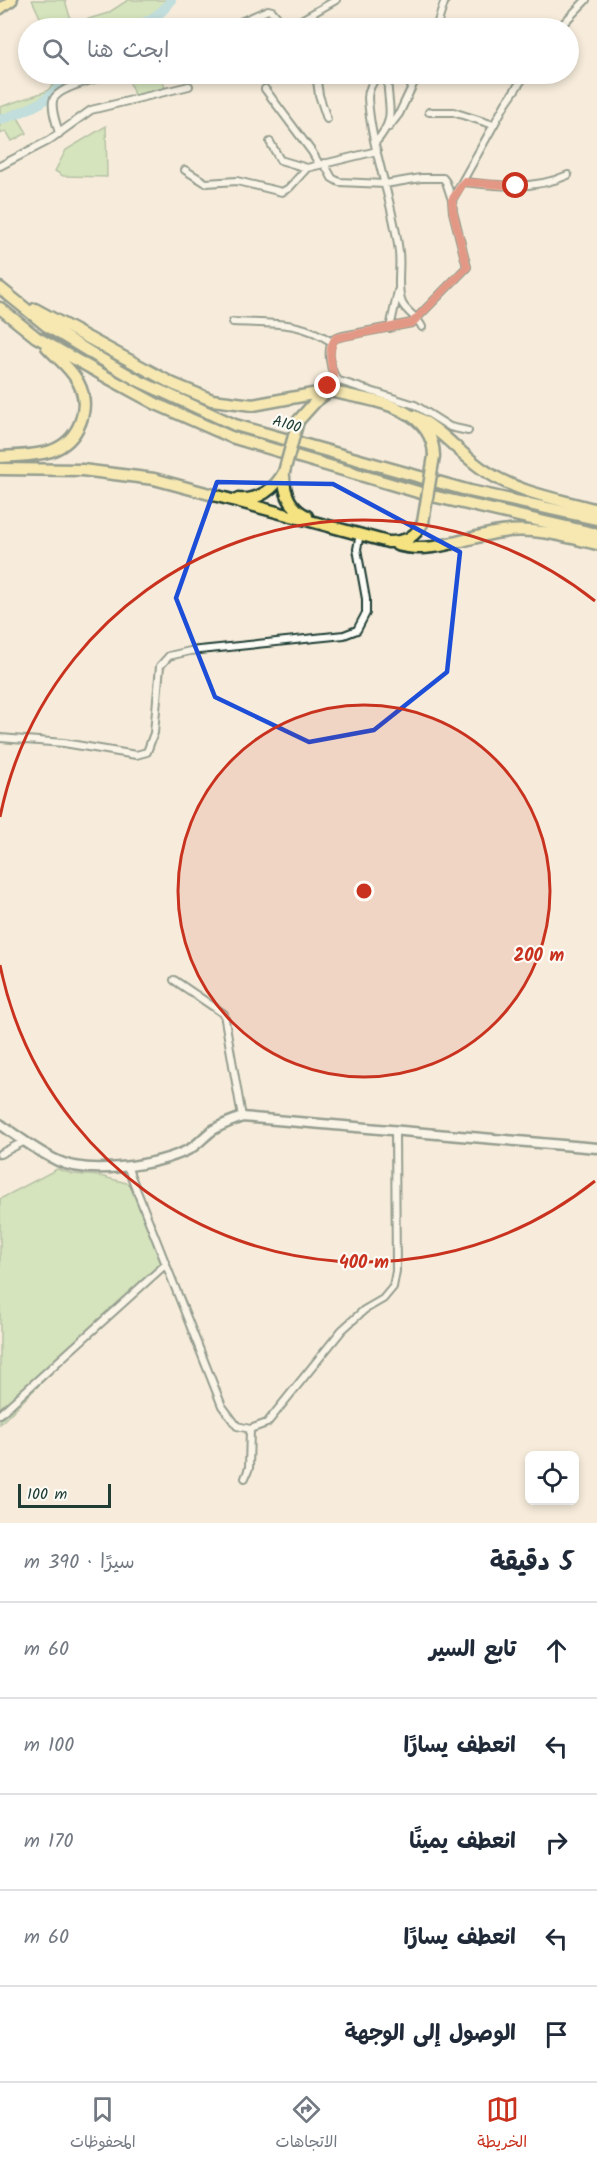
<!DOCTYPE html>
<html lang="ar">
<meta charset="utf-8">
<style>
:root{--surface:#fff;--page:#f2f2f3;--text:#1f2937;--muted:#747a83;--line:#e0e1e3;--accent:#c8321e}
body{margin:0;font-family:Kalam,"Playpen Sans Arabic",sans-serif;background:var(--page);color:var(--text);direction:rtl}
.controls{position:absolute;right:18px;bottom:18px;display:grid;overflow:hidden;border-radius:9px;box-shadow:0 3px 9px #0003}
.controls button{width:54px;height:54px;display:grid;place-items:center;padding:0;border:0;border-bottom:2px solid var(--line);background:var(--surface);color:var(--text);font:30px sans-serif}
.scale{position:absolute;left:18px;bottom:15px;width:93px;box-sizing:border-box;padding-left:6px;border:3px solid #1f3d34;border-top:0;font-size:16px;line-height:21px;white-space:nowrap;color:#1f3d34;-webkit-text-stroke:4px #fdfcf7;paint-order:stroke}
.stop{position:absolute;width:18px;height:18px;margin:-14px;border:4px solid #c8321e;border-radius:50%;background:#fff}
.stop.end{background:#c8321e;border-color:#fff;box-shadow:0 2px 6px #0008}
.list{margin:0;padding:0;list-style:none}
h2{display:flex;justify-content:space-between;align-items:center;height:78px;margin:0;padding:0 24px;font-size:26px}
h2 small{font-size:20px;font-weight:400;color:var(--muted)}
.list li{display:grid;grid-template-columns:39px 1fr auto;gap:18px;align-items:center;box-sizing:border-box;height:96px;padding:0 24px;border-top:2px solid var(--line)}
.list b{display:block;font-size:22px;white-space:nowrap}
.list em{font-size:20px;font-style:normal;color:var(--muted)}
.icon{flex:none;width:33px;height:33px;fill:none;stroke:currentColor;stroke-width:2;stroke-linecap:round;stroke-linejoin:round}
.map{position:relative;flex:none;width:597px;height:1523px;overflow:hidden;direction:ltr}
.search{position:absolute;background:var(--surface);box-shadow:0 3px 9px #0003;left:18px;right:18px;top:18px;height:66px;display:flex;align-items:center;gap:15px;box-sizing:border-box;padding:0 21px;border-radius:33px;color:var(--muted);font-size:22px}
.sheet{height:558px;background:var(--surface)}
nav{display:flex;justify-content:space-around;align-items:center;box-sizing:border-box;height:84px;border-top:2px solid var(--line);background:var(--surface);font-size:16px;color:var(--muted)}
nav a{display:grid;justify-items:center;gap:3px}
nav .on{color:var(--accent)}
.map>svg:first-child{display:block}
</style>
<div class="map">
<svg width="597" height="1523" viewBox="0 0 597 1523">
<rect width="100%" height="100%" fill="#f7ecdb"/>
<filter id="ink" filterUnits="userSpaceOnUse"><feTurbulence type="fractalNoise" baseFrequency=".0167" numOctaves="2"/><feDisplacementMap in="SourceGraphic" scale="12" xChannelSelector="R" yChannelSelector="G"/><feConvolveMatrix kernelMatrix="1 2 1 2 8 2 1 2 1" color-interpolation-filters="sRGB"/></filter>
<g filter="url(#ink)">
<path fill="#acd998" stroke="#668b66" stroke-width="1.5" d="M 32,0 L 65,0 L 72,24 L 108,13 L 128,0 L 171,0 L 167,7 L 153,18 L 135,28 L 45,28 Z
M 63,74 L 71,74 L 56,92 L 22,109 L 0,117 L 0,107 L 47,91 Z
M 73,74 L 94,74 L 95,77 L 62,89 Z
M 127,74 L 161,74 L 165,88 L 135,98 Z
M 17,116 L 27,133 L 12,141 L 6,131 L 0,134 L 0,122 Z
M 106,126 L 107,177 L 63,176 L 55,171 L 66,150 Z
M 57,1169 L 73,1174 L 100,1176 L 130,1184 L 162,1262 L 0,1424 L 0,1199 Z"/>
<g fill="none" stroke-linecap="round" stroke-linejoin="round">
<path stroke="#7fcbde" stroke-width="10" d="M 135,28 C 148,21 163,14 171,0
M 0,120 C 34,108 49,102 71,74"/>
<g stroke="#1f3d34" stroke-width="10">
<path id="minor" d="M 226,28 L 268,10 L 272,11 L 281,22 L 294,24 L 336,0
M 436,28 L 445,0
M 559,28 L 586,0
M 316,74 L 319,95 L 327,119
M 379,74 C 373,81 368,89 368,98 C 371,150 393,200 399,252 C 401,268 396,288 402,303 C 407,313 417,316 422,327
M 265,89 L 312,152 L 319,164
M 429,112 L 453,112 L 494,125
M 389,127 L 399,114 L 418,74
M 59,134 C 57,124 51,111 53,101 C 56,87 100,78 113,74
M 270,142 L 280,160 L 307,168
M 375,143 C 400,115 385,105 388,74
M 324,163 L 332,178 L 339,182 L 385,184 L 421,178 L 443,178 L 446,182 L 452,200
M 0,166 L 48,141 L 91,110 L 189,86
M 185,170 L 206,183 L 237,181 L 282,192 L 289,188 L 307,168 L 377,151
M 463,182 C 499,186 535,190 568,175
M 233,322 C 272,324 298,320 332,342
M 390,328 L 398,291
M 468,431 L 450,427 L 415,405 L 339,381 C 330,374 326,348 334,339 C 337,337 340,337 343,336 L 412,323 L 467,267 L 453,212 L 452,200 L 506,103 L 526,74
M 0,738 L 64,743 L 136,755 L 147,752 L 154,733 L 160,666 L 169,656 L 190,651 L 344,635 L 357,630 L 366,613 L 366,599 L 357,549 L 360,534
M 174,980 L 224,1014 L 242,1117
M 0,1154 L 25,1141
M 127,1166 L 222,1406 L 237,1426 L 250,1429 L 267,1423 L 342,1330 L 364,1310 L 383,1299 L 393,1287 L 396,1271 L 395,1130
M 0,1414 L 166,1264
M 245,1478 L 249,1468 L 250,1429"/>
</g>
<g stroke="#1f3d34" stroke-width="13">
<path id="secondary" d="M 0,1124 C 18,1137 38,1152 58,1161 C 90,1176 157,1165 188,1150 C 198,1145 204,1136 213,1130 C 222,1124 232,1121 242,1117 L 597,1148"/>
</g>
<g stroke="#1f3d34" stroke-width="14">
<path id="primary" d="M 0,9 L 12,0"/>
</g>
<g stroke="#1f3d34" stroke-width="15">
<path id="motorway" d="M 0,288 L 47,326 L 101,359 L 139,381 L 235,425 L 470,491 L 597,519
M 0,308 L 36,337 L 110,379 L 156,404 L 231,437 L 428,495 L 597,534
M 35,309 L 173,384 L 212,400 L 253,405 L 329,391
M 414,416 C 442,429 461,456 487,472 C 521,494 559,499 597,510
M 298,421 L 316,401 L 329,391 C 368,400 433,405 434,456
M 0,457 C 16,456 35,456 51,451 C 79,441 92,408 78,382 C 71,368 57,358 47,347
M 0,469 L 82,470 L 154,479 L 388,542 C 405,542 415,538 423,522
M 284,476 C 284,494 290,508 307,516
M 238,499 C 258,501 275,489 284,472
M 397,545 C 433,555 465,537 501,532 C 534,527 565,536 597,544"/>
</g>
<use href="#minor" stroke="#fdfcf7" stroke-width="6"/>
<use href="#secondary" stroke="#fdfcf7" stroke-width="8"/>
<use href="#primary" stroke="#f5e382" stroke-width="9"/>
<use href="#motorway" stroke="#f5e382" stroke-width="10"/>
<g stroke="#1f3d34" stroke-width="15" stroke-linecap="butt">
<path id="motorway-bridge" d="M 284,472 L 298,421
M 423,522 L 434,456"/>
</g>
<use href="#motorway-bridge" stroke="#f5e382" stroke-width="10"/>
</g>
</g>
<g fill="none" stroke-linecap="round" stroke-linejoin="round" filter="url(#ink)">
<path stroke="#c8321e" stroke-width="8" d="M 328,386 L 331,378 L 334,377 C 331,365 327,348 336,338 L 412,323 L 467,267 L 453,212 L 452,200 L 464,182 L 516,186"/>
</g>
<path d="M0 0H597V1523H0ZM 217,482 L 333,484 L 460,552 L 447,672 L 374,730 L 309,742 L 215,697 L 176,598 Z" fill="#f7ecdb" fill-opacity=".55" fill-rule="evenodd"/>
<path fill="none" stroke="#1d4ed8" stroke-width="4.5" stroke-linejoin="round" d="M 217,482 L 333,484 L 460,552 L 447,672 L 374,730 L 309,742 L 215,697 L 176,598 Z"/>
<circle cx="364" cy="891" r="186" fill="#c8321e" fill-opacity=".12"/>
<g fill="none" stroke="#c8321e" stroke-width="3">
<circle cx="364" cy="891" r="186"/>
<path d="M595 1181A371 371 0 0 1 0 965M0 817A371 371 0 0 1 595 601"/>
</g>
<g text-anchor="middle" stroke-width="4.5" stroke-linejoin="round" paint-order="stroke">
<g font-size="15" fill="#1f3d34" stroke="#fdfcf7">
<text transform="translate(287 424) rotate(16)" y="5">A100</text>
</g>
</g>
<circle cx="364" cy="891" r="9" fill="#c8321e" stroke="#fdfcf7" stroke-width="3"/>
<g font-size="18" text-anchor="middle" font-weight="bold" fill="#c8321e" stroke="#fdfcf7" stroke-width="4.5" stroke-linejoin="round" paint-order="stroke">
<text x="539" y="961">200 m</text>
<text x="364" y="1268">400 m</text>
</g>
</svg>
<div class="controls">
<button><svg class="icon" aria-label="locate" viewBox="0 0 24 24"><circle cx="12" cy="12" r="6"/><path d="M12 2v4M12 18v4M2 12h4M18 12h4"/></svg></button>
</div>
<div class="scale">100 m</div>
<div class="stop" style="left:516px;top:186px"></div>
<div class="stop end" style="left:328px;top:386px"></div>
<div class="search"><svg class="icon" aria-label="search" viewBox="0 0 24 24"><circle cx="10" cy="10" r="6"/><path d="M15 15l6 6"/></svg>ابحث هنا</div>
</div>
<section class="sheet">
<h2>5 دقيقة<small>سيرًا · 390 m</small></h2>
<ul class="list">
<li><svg class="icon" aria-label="ahead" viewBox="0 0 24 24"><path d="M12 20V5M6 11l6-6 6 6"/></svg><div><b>تابع السير</b></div><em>60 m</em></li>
<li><svg class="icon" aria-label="left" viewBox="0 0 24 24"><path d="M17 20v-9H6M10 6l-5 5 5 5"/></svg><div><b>انعطف يسارًا</b></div><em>100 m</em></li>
<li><svg class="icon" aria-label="right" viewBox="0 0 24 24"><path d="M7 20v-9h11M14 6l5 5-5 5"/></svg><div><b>انعطف يمينًا</b></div><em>170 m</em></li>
<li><svg class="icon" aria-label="left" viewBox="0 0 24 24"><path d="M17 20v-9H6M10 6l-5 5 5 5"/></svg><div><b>انعطف يسارًا</b></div><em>60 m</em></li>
<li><svg class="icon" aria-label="arrive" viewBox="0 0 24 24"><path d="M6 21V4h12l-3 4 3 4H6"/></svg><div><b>الوصول إلى الوجهة</b></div></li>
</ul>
</section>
<nav>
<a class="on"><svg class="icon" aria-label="map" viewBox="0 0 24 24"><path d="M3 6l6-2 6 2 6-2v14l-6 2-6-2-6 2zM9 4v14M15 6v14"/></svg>الخريطة</a>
<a><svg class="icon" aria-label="directions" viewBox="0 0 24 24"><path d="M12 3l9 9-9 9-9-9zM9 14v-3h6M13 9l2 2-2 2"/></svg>الاتجاهات</a>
<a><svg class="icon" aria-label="saved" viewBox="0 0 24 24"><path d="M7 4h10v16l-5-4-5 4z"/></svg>المحفوظات</a>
</nav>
